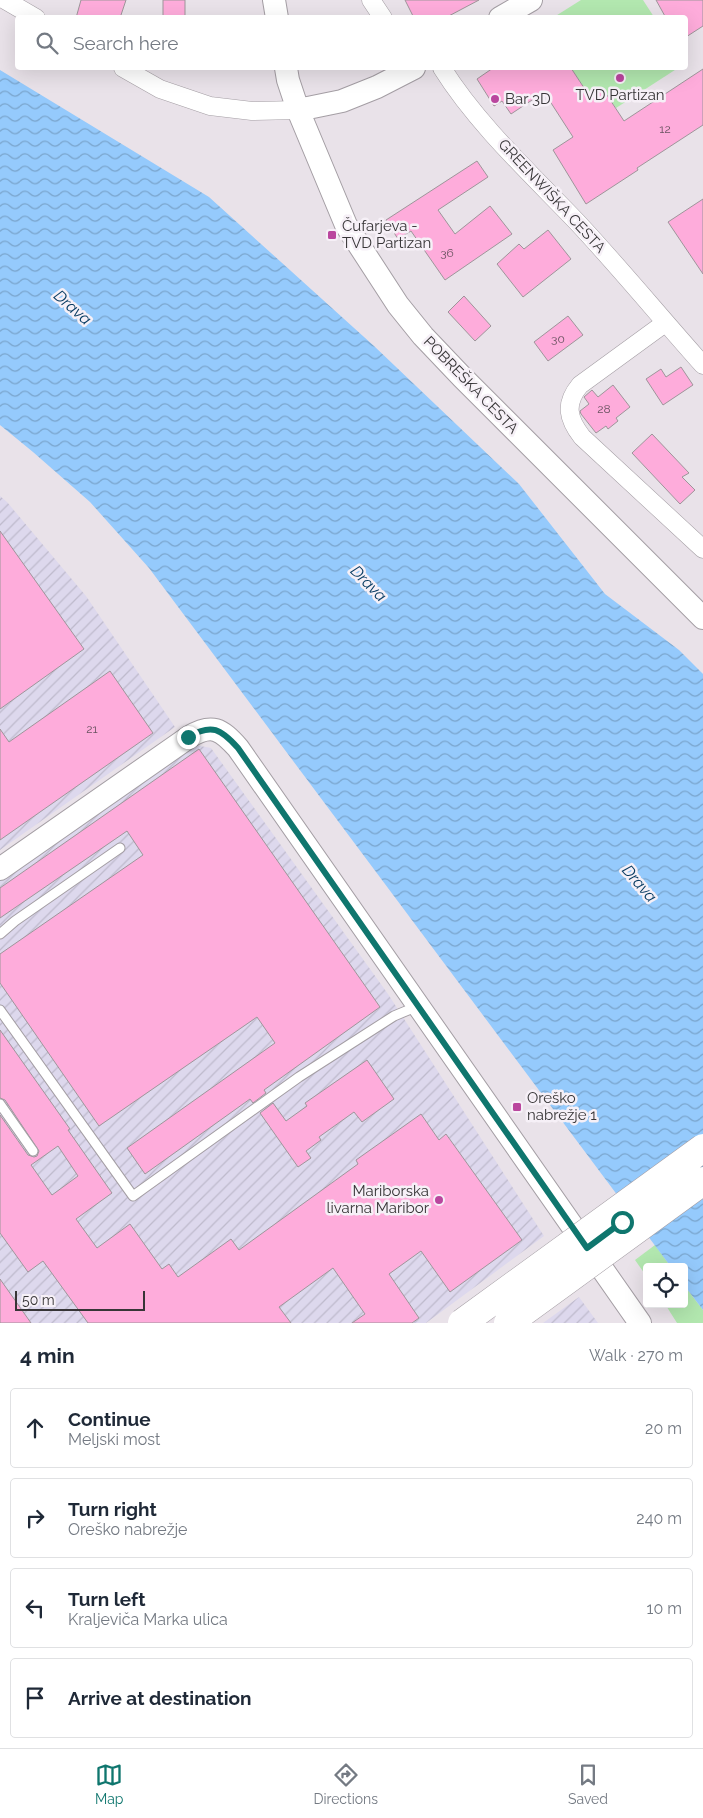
<!DOCTYPE html>
<meta charset="utf-8">
<style>
:root{--surface:#fff;--page:#f6f6f7;--text:#1f2937;--muted:#747a83;--line:#e0e1e3;--accent:#0f766e}
body{margin:0;font-family:Raleway,sans-serif;background:var(--page);color:var(--text)}
.controls{position:absolute;right:15px;bottom:15px;display:grid;overflow:hidden;border-radius:5px;box-shadow:0 5px 20px #0002}
.controls button{width:45px;height:45px;display:grid;place-items:center;padding:0;border:0;border-bottom:1px solid var(--line);background:var(--surface);color:var(--text);font:25px sans-serif}
.scale{position:absolute;left:15px;bottom:12px;width:130px;box-sizing:border-box;padding-left:5px;border:2px solid #373537;border-top:0;font-size:14px;line-height:18px;white-space:nowrap;color:#373537;-webkit-text-stroke:4px #f6f0f7;paint-order:stroke}
.stop{position:absolute;width:15px;height:15px;margin:-11px;border:4px solid #0f766e;border-radius:50%;background:#fff}
.stop.end{background:#0f766e;border-color:#fff;box-shadow:0 1px 5px #0008}
.list{margin:0;padding:0;list-style:none}
h2{display:flex;justify-content:space-between;align-items:center;height:65px;margin:0;padding:0 20px;font-size:21px}
h2 small{font-size:16px;font-weight:400;color:var(--muted)}
.list li{display:grid;grid-template-columns:32px 1fr auto;gap:15px;align-items:center;box-sizing:border-box;height:80px;margin:0 10px 10px;padding:0 10px;border:1px solid var(--line);border-radius:5px}
.list b{display:block;font-size:19px;white-space:nowrap}
.list p{margin:0;font-size:16px;white-space:nowrap;color:var(--muted)}
.list em{font-size:16px;font-style:normal;color:var(--muted)}
.icon{flex:none;width:28px;height:28px;fill:none;stroke:currentColor;stroke-width:2;stroke-linecap:round;stroke-linejoin:round}
.map{position:relative;flex:none;width:703px;height:1323px;overflow:hidden}
.search{position:absolute;background:var(--surface);box-shadow:0 5px 20px #0002;left:15px;right:15px;top:15px;height:55px;display:flex;align-items:center;gap:12px;box-sizing:border-box;padding:0 18px;border-radius:5px;color:var(--muted);font-size:19px}
.sheet{height:425px;background:var(--surface)}
nav{display:flex;justify-content:space-around;align-items:center;box-sizing:border-box;height:70px;border-top:1px solid var(--line);background:var(--surface);font-size:14px;color:var(--muted)}
nav a{display:grid;justify-items:center;gap:2px}
nav .on{color:var(--accent)}
.map>svg:first-child{display:block}
</style>
<div class="map">
<svg width="703" height="1323" viewBox="0 0 703 1323">
<defs>
<pattern id="industrial-furrows" width="10" height="10" patternUnits="userSpaceOnUse" patternTransform="scale(1.25)"><rect width="10" height="10" fill="#ddd8ed"/><path d="M-1 1l2-2M0 10L10 0M9 11l2-2" fill="none" stroke="#bebacc"/></pattern>
<pattern id="water-waves" width="16" height="10" patternUnits="userSpaceOnUse" patternTransform="scale(1.25)"><rect width="16" height="10" fill="#95cafc"/><path d="M0 5q4-4 8 0t8 0" fill="none" stroke="#7aa5cd"/></pattern>
</defs>
<rect width="100%" height="100%" fill="#e9e2e9"/>
<path fill="url(#industrial-furrows)" d="M 0,496 L 7,502 L 86,596 L 175,727 L 0,850 Z
M 195,745 L 211,748 L 388,994 L 544,1236 L 426,1323 L 0,1323 L 0,881 Z
M 579,1297 L 598,1323 L 543,1323 Z"/>
<path fill="#b2e7af" d="M 581,0 L 643,0 L 654,17 L 554,17 Z
M 571,68 L 678,68 L 616,108 L 603,89 L 590,97 Z
M 655,1245 L 671,1267 L 647,1267 L 647,1277 L 635,1260 Z
M 684,1285 L 703,1310 L 703,1323 L 677,1323 L 665,1304 L 684,1304 Z"/>
<path fill="url(#water-waves)" d="M 0,70 L 209,197 L 374,346 L 519,484 L 605,594 L 679,650 L 703,674 L 703,1310 L 684,1285 L 684,1267 L 671,1267 L 149,568 L 90,502 L 33,452 L 0,425 Z"/>
<path fill="#feacdb" stroke="#9e959a" fill-rule="evenodd" d="M 81,0 L 126,0 L 120,18 L 76,18 Z
M 163,0 L 185,0 L 185,18 L 163,18 Z
M 405,0 L 479,0 L 445,18 L 414,18 Z
M 656,0 L 703,0 L 703,26 L 686,37 L 686,18 L 666,18 Z
M 493,68 L 571,68 L 590,97 L 603,89 L 624,121 L 703,69 L 703,125 L 637,168 L 638,170 L 586,204 L 553,150 L 573,137 L 544,92 L 511,114 L 502,101 L 494,106 L 477,79 Z
M 477,161 L 488,177 L 438,210 L 455,234 L 490,206 L 512,234 L 445,280 L 411,231 L 398,239 L 386,220 Z
M 703,199 L 703,274 L 668,222 Z
M 548,230 L 571,259 L 523,297 L 497,264 L 519,244 L 524,249 Z
M 464,296 L 491,326 L 475,341 L 448,312 Z
M 568,316 L 583,335 L 548,361 L 534,342 Z
M 681,367 L 693,385 L 663,405 L 646,379 L 661,369 L 666,377 Z
M 613,385 L 630,407 L 616,418 L 618,421 L 608,429 L 606,426 L 596,433 L 581,414 L 580,411 L 589,404 L 584,397 L 592,390 L 598,397 Z
M 652,434 L 689,473 L 682,477 L 695,490 L 680,504 L 632,453 Z
M 0,531 L 84,649 L 0,709 Z
M 110,671 L 153,733 L 0,840 L 0,729 L 9,742 Z
M 199,749 L 380,1007 L 264,1090 L 266,1093 L 253,1103 L 250,1099 L 145,1174 L 127,1148 L 275,1043 L 257,1017 L 99,1126 L 0,983 L 0,954 L 143,855 L 127,831 L 0,918 L 0,888 Z
M 0,1030 L 70,1129 L 68,1130 L 112,1193 L 76,1219 L 97,1248 L 130,1224 L 162,1269 L 169,1264 L 178,1277 L 231,1239 L 239,1250 L 358,1164 L 356,1160 L 421,1114 L 439,1140 L 446,1134 L 522,1240 L 450,1292 L 421,1251 L 389,1274 L 419,1318 L 412,1323 L 352,1323 L 365,1314 L 333,1268 L 279,1307 L 291,1323 L 88,1323 L 43,1261 L 28,1272 L 0,1233 L 0,1115 L 28,1155 L 34,1157 L 37,1156 L 39,1151 L 5,1100 L 0,1098 ZM 58,1146 L 78,1176 L 52,1195 L 31,1165 Z
M 367,1060 L 394,1099 L 362,1122 L 354,1112 L 319,1137 L 321,1140 L 306,1151 L 311,1158 L 298,1167 L 260,1113 L 273,1103 L 286,1121 L 307,1106 L 305,1103 Z
M 0,1279 L 31,1323 L 0,1323 Z"/>
<g fill="none" stroke-linecap="round" stroke-linejoin="round">
<g stroke="#a49ea4" stroke-width="11">
<path id="service" d="M 0,934 L 15,921 L 120,848
M 0,1010 L 133,1196 L 299,1077 L 394,1016 L 418,1006
M 0,1104 L 33,1151"/>
</g>
<g stroke="#a49ea4" stroke-width="19">
<path id="minor" d="M 5,0 L 36,18
M 371,0 L 383,18
M 123,68 L 160,89 L 210,106 L 252,111 L 298,110
M 442,68 C 477,124 531,174 577,222 C 620,268 661,318 703,365
M 665,323 L 580,385 C 564,404 568,419 582,437 L 703,549"/>
</g>
<g stroke="#a49ea4" stroke-width="24">
<path id="tertiary" d="M 274,0 L 277,18
M 500,18 L 531,0
M 286,68 L 288,80 L 298,110 L 346,225 L 398,305 L 423,336 L 462,377 L 703,618
M 298,110 L 342,101 L 377,87 L 414,68
M 0,869 L 189,737 C 212,723 221,729 238,748 L 640,1323"/>
</g>
<use href="#service" stroke="#fff" stroke-width="9"/>
<use href="#minor" stroke="#fff" stroke-width="18"/>
<use href="#tertiary" stroke="#fff" stroke-width="22"/>
<g stroke="#a49ea4" stroke-width="29" stroke-linecap="butt">
<path id="trunk-bridge" d="M 462,1323 L 703,1148
M 508,1323 L 703,1181"/>
</g>
<use href="#trunk-bridge" stroke="#fff" stroke-width="28"/>
</g>
<g fill="none" stroke-linecap="round" stroke-linejoin="round">
<path stroke="#0f766e" stroke-width="6" d="M 188,737 C 212,723 221,729 238,748 L 587,1248 L 622,1222"/>
</g>
<g fill="#ba469e" stroke="#f6f0f7" stroke-width="2">
<circle cx="620" cy="78" r="5"/>
<circle cx="495" cy="99" r="5"/>
<rect x="327" y="230" width="10" height="10" rx="2.5"/>
<rect x="512" y="1102" width="10" height="10" rx="2.5"/>
<circle cx="439" cy="1200" r="5"/>
</g>
<g text-anchor="middle" stroke-width="5" stroke-linejoin="round" paint-order="stroke">
<g font-size="12" fill="#695360">
<text x="665" y="133">12</text>
<text x="447" y="257">36</text>
<text x="558" y="343">30</text>
<text x="604" y="413">28</text>
<text x="92" y="733">21</text>
</g>
<g font-size="15" fill="#373537" stroke="#f6f0f7" text-anchor="start">
<text x="620" y="100" text-anchor="middle">TVD Partizan</text>
<text x="505" y="104">Bar 3D</text>
<text x="342" y="231">Čufarjeva -<tspan x="342" dy="17">TVD Partizan</tspan></text>
<text x="527" y="1103">Oreško<tspan x="527" dy="17">nabrežje 1</tspan></text>
<text x="429" y="1196" text-anchor="end">Mariborska<tspan x="429" dy="17">livarna Maribor</tspan></text>
</g>
<g font-size="15" fill="#373537" stroke="#f6f0f7">
<text transform="translate(552 196) rotate(47)" y="5">GREENWIŠKA CESTA</text>
<text transform="translate(471 385) rotate(46)" y="5">POBREŠKA CESTA</text>
</g>
<g font-size="16" font-style="italic" fill="#083c63" stroke="#f6f0f7">
<text transform="translate(73 307) rotate(41)" y="6">Drava</text>
<text transform="translate(369 583) rotate(45)" y="6">Drava</text>
<text transform="translate(640 883) rotate(49)" y="6">Drava</text>
</g>
</g>
</svg>
<div class="controls">
<button><svg class="icon" aria-label="locate" viewBox="0 0 24 24"><circle cx="12" cy="12" r="6"/><path d="M12 2v4M12 18v4M2 12h4M18 12h4"/></svg></button>
</div>
<div class="scale">50 m</div>
<div class="stop" style="left:622px;top:1222px"></div>
<div class="stop end" style="left:188px;top:737px"></div>
<div class="search"><svg class="icon" aria-label="search" viewBox="0 0 24 24"><circle cx="10" cy="10" r="6"/><path d="M15 15l6 6"/></svg>Search here</div>
</div>
<section class="sheet">
<h2>4 min<small>Walk · 270 m</small></h2>
<ul class="list">
<li><svg class="icon" aria-label="ahead" viewBox="0 0 24 24"><path d="M12 20V5M6 11l6-6 6 6"/></svg><div><b>Continue</b><p>Meljski most</p></div><em>20 m</em></li>
<li><svg class="icon" aria-label="right" viewBox="0 0 24 24"><path d="M7 20v-9h11M14 6l5 5-5 5"/></svg><div><b>Turn right</b><p>Oreško nabrežje</p></div><em>240 m</em></li>
<li><svg class="icon" aria-label="left" viewBox="0 0 24 24"><path d="M17 20v-9H6M10 6l-5 5 5 5"/></svg><div><b>Turn left</b><p>Kraljeviča Marka ulica</p></div><em>10 m</em></li>
<li><svg class="icon" aria-label="arrive" viewBox="0 0 24 24"><path d="M6 21V4h12l-3 4 3 4H6"/></svg><div><b>Arrive at destination</b></div></li>
</ul>
</section>
<nav>
<a class="on"><svg class="icon" aria-label="map" viewBox="0 0 24 24"><path d="M3 6l6-2 6 2 6-2v14l-6 2-6-2-6 2zM9 4v14M15 6v14"/></svg>Map</a>
<a><svg class="icon" aria-label="directions" viewBox="0 0 24 24"><path d="M12 3l9 9-9 9-9-9zM9 14v-3h6M13 9l2 2-2 2"/></svg>Directions</a>
<a><svg class="icon" aria-label="saved" viewBox="0 0 24 24"><path d="M7 4h10v16l-5-4-5 4z"/></svg>Saved</a>
</nav>
